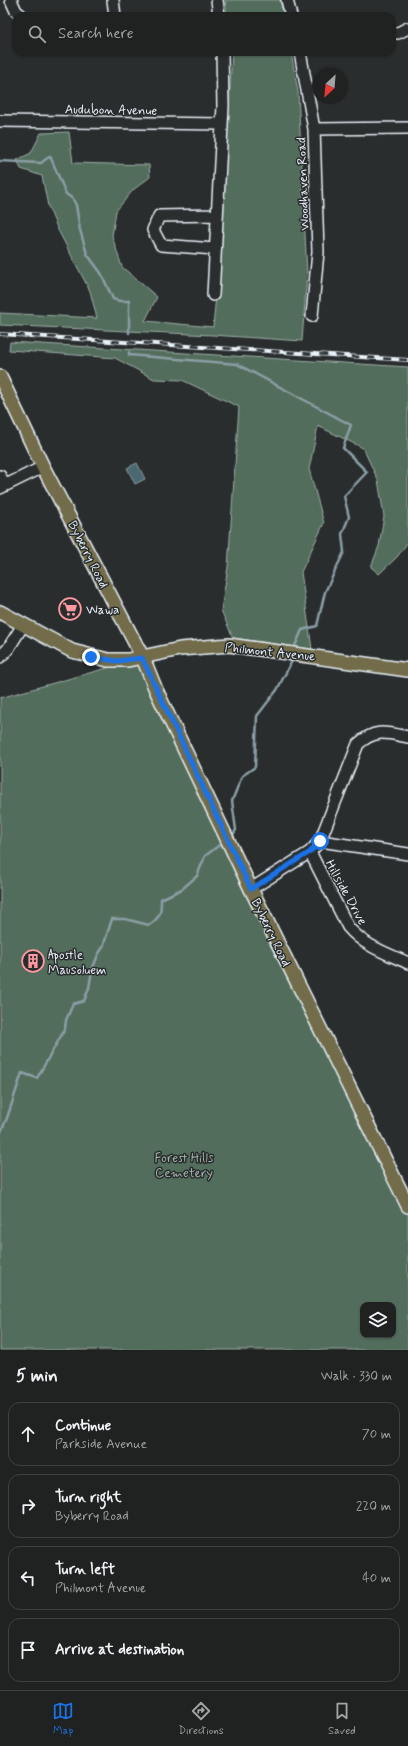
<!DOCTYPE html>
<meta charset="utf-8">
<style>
:root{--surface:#202222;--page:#282a2a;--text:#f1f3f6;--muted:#a2a4a5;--line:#3d3f40;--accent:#1a73e8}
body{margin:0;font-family:Mynerve,sans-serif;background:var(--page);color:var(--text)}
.controls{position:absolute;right:12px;bottom:12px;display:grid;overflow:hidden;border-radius:8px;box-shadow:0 1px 3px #0004}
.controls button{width:36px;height:36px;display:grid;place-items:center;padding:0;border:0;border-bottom:1px solid var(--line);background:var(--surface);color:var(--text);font:20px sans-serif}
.compass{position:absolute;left:312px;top:68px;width:36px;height:36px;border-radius:50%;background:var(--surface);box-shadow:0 1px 3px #0004;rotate:206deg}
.stop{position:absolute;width:12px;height:12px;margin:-9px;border:3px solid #1a73e8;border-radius:50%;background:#fff}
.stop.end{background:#1a73e8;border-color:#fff;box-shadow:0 1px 4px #0008}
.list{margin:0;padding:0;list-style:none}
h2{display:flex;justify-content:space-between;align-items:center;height:52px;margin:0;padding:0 16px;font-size:17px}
h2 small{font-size:13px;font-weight:400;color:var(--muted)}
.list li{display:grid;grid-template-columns:26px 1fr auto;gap:12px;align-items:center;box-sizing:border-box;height:64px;margin:0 8px 8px;padding:0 8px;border:1px solid var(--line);border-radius:12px}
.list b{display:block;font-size:15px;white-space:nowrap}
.list p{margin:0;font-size:13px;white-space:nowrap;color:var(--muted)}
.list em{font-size:13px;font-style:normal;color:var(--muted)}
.icon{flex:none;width:22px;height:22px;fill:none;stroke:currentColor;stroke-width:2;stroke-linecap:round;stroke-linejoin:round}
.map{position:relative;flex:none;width:408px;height:1350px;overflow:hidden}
.search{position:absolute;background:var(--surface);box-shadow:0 1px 3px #0004;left:12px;right:12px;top:12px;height:44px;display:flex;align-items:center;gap:10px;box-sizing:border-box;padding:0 14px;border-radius:12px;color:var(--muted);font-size:15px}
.sheet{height:340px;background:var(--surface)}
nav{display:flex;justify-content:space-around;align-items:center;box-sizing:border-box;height:56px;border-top:1px solid var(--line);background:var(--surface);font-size:11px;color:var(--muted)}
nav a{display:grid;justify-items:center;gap:2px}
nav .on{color:var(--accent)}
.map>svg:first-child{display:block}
</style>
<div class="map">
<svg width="408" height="1350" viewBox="0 0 408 1350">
<rect width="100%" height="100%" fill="#2a2d2e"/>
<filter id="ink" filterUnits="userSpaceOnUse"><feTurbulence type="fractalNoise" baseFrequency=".025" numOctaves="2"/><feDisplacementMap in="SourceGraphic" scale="8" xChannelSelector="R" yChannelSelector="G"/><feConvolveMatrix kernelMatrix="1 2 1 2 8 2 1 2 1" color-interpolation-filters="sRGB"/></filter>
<g filter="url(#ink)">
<path fill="#536d5b" stroke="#9eafaa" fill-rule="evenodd" d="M 225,0 L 280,0 L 284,16 L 227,16 Z
M 232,52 L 291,52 L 298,92 L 307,274 L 302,341 L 212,335 L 0,325 L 0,313 L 97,318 L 90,291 L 58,230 L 48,206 L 42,176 L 21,169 L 17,160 L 31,153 L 41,133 L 69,132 L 73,163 L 149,165 L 150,177 L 133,190 L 116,211 L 112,236 L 122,267 L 157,297 L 145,321 L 213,327 L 221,243 Z
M 10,342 L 408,367 L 408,542 L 397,557 L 379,574 L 371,567 L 379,546 L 384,516 L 378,480 L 363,448 L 318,426 L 309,469 L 324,523 L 301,572 L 312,649 L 233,638 L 221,610 L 228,567 L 239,407 L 182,380 L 154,379 L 115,358 L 9,350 Z
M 143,658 L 408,1206 L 408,1350 L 0,1350 L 0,698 ZM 363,1305 L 393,1305 L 393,1335 L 363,1335 Z"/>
<path fill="#4b686f" stroke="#8a9fa6" d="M 137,463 L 145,479 L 135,484 L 127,468 Z"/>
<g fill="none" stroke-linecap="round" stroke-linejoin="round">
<path stroke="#8a9fa6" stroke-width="2.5" d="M 0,161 L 41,163 L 50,156 L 66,194 L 73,199 L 76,205 L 80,230 L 87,254 L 101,273 L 113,299 L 119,301 L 129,301 L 129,333
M 129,352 L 129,355 L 237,364 L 351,425 L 343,448 L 367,472 L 344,496 L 349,517 L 342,534 L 344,552 L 325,592 L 317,626 L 302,630 L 295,646
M 232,836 L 236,830 L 232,801 L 242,776 L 255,767 L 257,716 L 277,690 L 293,659
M 0,1134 L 7,1118 L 22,1073 L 37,1078 L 65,1029 L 66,1020 L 73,1004 L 84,1001 L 89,988 L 92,970 L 98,955 L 103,947 L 112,919 L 125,919 L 149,925 C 161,917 161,913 161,899 L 182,889 L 197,876 L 205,856 L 222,843"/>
<g stroke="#e8f1f8" stroke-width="14">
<path id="minor" d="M 11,0 L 16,11 L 22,16
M 113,0 L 115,16
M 217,0 L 219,16
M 287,0 L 291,16
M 392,33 L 398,33 L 408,28
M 300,52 L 314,129 L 318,252 L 312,316
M 0,121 L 222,124
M 314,129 L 408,128
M 215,249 L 161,245 L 153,230 L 159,216 L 217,215
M 213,295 L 223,106 L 222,52
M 0,476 L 5,485
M 0,488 L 43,467
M 0,657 L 8,649 L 23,625
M 320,841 L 408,854
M 310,852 L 348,927 C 364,946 386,953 408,963
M 251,889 L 310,852 L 320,841 L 358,744 C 376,728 387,733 408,737"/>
</g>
<g stroke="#e8f1f8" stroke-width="16">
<path id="major" d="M 0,377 L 43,467 L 143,658 L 156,690 L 251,889 L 408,1206
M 0,612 L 72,651 L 108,660 L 128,660 L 180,649 L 229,645 L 408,670"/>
</g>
<use href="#minor" stroke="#2a2d2e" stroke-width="11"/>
<use href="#major" stroke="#726c4b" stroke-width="13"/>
<g stroke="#e8f1f8" stroke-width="4">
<path id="rail" d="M 0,334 L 408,360"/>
</g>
<use href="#rail" stroke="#2a2d2e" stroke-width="2.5" stroke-dasharray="8" stroke-linecap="butt"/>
</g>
</g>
<g fill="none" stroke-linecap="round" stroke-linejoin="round" filter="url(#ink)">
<path stroke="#1a73e8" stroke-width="5" d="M 91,657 L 117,661 L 142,658 L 251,889 L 310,852 L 320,841"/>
</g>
<defs>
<g id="supermarket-ring" transform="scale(1.15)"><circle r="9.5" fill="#2a2d2e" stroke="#ff9aa2" stroke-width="1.5"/><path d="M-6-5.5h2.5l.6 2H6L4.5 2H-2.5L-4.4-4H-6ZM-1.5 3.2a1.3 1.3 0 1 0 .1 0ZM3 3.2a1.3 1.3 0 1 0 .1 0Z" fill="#ff9aa2"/></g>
<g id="building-ring" transform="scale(1.15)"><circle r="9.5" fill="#2a2d2e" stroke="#ff9aa2" stroke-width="1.5"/><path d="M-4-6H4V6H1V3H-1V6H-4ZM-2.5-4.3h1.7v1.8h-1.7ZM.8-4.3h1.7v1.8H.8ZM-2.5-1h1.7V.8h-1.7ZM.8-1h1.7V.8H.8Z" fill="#ff9aa2"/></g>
</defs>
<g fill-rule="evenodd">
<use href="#supermarket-ring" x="70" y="609"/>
<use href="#building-ring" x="33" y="961"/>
</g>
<g text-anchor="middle" stroke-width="3" stroke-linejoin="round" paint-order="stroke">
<g font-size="13" fill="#e8f1f8" stroke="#2a2d2e">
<text transform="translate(111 109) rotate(1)" y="5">Audubon Avenue</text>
<text transform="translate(302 184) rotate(-92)" y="5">Woodhaven Road</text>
<text transform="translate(89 554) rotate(63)" y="5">Byberry Road</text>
<text transform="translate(270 651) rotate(6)" y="5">Philmont Avenue</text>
<text transform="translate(347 892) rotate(61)" y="5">Hillside Drive</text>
<text transform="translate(272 932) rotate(64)" y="5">Byberry Road</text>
</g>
<g font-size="13" fill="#e8f1f8" stroke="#2a2d2e" text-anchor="start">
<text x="86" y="614">Wawa</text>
<text x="48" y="959">Apostle<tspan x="48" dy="15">Mausoluem</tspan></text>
</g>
<g font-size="13" fill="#a5b6b1" stroke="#2a2d2e">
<text x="184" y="1162">Forest Hills<tspan x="184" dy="15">Cemetery</tspan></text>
</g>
</g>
</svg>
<div class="controls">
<button><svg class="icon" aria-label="layers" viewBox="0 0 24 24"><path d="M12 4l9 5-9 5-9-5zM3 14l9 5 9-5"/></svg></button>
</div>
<svg class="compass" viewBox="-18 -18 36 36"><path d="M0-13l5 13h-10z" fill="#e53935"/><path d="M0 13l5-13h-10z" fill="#a2a4a5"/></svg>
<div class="stop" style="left:320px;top:841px"></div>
<div class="stop end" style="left:91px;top:657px"></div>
<div class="search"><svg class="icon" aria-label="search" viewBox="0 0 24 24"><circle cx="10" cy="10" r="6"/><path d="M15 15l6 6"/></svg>Search here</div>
</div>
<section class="sheet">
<h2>5 min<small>Walk · 330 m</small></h2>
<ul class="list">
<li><svg class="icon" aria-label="ahead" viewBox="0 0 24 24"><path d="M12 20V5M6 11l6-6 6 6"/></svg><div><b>Continue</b><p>Parkside Avenue</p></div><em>70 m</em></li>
<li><svg class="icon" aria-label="right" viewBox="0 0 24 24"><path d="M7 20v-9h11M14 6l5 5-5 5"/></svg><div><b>Turn right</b><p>Byberry Road</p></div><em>220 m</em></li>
<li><svg class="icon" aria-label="left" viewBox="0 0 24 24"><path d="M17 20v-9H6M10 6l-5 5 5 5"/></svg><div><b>Turn left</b><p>Philmont Avenue</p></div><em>40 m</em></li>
<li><svg class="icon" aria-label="arrive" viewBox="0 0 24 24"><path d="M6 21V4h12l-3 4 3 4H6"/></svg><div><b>Arrive at destination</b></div></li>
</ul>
</section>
<nav>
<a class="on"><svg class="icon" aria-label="map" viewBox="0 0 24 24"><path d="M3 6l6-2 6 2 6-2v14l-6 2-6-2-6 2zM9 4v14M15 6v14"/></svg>Map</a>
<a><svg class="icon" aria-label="directions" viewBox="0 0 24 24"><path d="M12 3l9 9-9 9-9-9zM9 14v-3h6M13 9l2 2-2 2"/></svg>Directions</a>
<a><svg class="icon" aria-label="saved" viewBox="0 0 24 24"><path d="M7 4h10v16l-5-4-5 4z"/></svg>Saved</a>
</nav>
